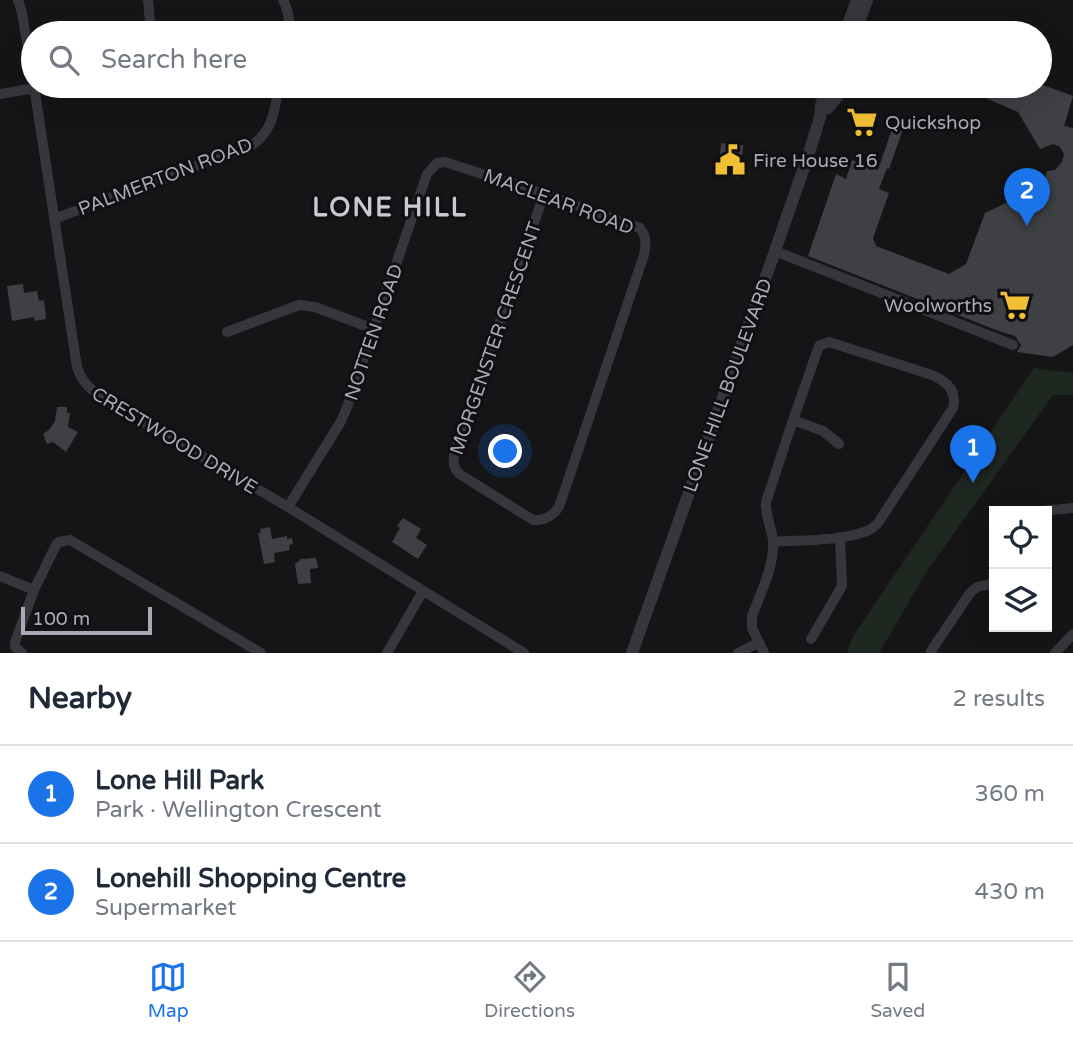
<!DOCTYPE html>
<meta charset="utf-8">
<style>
:root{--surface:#fff;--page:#f2f2f3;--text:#1f2937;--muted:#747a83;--line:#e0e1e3;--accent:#1a73e8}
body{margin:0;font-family:"Varela Round",sans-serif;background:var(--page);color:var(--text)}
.controls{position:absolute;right:21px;bottom:21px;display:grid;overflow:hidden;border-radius:0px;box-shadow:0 7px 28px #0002}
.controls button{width:63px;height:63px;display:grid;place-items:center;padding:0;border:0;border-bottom:2px solid var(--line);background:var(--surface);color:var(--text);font:35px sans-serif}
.scale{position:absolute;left:21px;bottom:18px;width:131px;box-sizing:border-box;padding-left:7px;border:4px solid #a7abb7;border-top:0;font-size:19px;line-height:24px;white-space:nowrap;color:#a7abb7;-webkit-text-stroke:5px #101012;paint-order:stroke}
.you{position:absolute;left:506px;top:452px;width:24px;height:24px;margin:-18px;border:5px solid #fff;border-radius:50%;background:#1a73e8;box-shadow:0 0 0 10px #1a73e833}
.badge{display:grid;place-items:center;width:46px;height:46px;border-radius:50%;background:var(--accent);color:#fff;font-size:23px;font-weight:700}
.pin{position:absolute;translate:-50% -58px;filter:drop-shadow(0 2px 4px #0008)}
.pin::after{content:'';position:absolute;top:37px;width:24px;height:21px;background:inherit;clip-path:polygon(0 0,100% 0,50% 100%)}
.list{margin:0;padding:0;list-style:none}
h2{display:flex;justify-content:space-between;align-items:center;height:91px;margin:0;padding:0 28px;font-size:30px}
h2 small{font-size:23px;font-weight:400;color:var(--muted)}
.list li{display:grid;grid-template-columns:46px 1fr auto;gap:21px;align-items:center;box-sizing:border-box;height:98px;padding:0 28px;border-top:2px solid var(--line)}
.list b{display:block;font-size:26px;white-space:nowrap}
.list p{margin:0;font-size:23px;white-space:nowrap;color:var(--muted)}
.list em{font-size:23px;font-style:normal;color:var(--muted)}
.icon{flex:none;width:38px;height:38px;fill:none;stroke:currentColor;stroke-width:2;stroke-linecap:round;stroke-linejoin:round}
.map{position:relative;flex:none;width:1073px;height:653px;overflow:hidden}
.search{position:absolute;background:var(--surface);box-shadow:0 7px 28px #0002;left:21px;right:21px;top:21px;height:77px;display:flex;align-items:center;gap:18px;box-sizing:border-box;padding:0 24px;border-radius:38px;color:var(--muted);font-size:26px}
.sheet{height:287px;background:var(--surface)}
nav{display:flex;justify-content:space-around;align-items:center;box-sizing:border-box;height:98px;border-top:2px solid var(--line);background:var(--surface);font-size:19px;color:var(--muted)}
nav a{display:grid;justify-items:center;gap:4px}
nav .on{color:var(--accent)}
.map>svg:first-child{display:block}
</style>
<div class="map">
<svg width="1073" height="653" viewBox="0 0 1073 653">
<rect width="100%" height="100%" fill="#151517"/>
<path fill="#1f2721" d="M 1034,368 L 1073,373 L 1073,395 L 1053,395 L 927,571 L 879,653 L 847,653 L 852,638 Z"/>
<path fill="#3f4044" d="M 1040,84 L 1073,96 L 1064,126 L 1073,128 L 1073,345 L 1053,357 L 1017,352 L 1021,345 L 1015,336 L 996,330 L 808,256 L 836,174 L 846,179 L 852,160 L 878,170 L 893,126 L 903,129 L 889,169 L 887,168 L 879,189 L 889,193 L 873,238 L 876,246 L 949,274 L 966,264 L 985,213 L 1044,185 L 1047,171 L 1055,170 L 1062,162 L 1064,154 L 1060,147 L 1053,144 L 1040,149 L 1018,112 L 974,93 L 975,86 L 1040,86 Z
M 721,143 L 743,145 L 740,178 L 718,176 Z
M 23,284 L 24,293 L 37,291 L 39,301 L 44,300 L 46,319 L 35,321 L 34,317 L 12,321 L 7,286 Z
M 57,407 L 67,407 L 67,413 L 70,413 L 68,427 L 78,432 L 66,452 L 53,442 L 47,444 L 43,434 L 49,430 L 55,421 Z
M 403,518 L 421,529 L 416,538 L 427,545 L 418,559 L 392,542 L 400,528 L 397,526 Z
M 270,527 L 272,539 L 287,536 L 287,539 L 292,538 L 293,544 L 289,545 L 290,550 L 274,553 L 275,562 L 264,564 L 258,533 L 261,533 L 260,529 Z
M 316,558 L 318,568 L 310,569 L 311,583 L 298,584 L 295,564 L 301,559 Z"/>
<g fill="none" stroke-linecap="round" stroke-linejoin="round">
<path stroke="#36363c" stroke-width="10" d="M 18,0 L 22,13 L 33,79
M 148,0 L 151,33
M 283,0 C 289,11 290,21 289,33
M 34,86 L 77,367 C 84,389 99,395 118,407 L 288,507 L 524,653
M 0,94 L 35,88
M 54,219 L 252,145 C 274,130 274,110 279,86
M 775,251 L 1013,345
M 227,332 L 299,305 L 315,307 L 374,329
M 793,420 L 823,431 L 839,444
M 288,507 L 340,423 L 346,410 L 427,174 L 437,163 L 445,162 L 544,194 L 640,228 C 647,237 646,245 644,255 L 559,507 C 552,517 544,521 533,520 L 461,475 C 453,469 453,464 454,454 L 544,194
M 1041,511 L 1073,508
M 0,576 L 34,590
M 811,639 L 842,586 L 840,537
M 22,653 L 15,647 L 15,642 L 34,590 L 56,545 L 59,542 L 70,540 L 261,653
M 387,653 L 423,591
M 738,653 L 758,643
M 764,653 L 752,628 L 752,616 C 760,595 775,564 773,541 C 772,528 765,516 766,502 L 793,420 L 819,346 L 829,342 L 932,375 C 947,382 957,390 953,408 L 878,523 C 874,527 870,531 864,532 C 839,541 801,540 774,542
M 932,653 L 931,651 L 970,593 L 977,587 L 994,583
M 1055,653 L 1073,634"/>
<path stroke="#36363c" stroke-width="12" d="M 845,33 L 857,0
M 855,33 L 867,0
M 828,108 L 841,92 L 853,86
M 632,653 L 775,251 L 809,153 L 820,117 L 821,105 L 827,86"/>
</g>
<defs>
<g id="supermarket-bare" transform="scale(2.415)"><path d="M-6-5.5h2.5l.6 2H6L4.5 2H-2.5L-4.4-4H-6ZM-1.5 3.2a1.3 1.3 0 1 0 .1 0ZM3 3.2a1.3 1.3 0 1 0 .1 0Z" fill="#f0bf34" stroke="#101012" stroke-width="2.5" paint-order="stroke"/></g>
<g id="civic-bare" transform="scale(2.415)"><path d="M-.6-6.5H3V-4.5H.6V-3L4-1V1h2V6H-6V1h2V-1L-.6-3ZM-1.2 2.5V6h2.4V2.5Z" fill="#f0bf34" stroke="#101012" stroke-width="2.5" paint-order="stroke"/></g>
</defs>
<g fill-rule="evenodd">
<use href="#supermarket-bare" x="862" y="122"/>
<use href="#civic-bare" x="730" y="160"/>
<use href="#supermarket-bare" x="1015" y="305"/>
</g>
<g text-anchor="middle" stroke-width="6" stroke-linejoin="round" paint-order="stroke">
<g font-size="19" fill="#a7abb7" stroke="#101012" text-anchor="start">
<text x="885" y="129">Quickshop</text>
<text x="753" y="167">Fire House 16</text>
<text x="992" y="312" text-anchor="end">Woolworths</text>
</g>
<g font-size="19" fill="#a7abb7" stroke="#101012">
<text transform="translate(165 176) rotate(-21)" y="7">PALMERTON ROAD</text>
<text transform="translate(559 201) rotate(20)" y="7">MACLEAR ROAD</text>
<text transform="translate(373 332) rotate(-71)" y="7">NOTTEN ROAD</text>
<text transform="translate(495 338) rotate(-71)" y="7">MORGENSTER CRESCENT</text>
<text transform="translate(727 385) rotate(-70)" y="7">LONE HILL BOULEVARD</text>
<text transform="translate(175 440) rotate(31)" y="7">CRESTWOOD DRIVE</text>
</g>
<g font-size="26" font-weight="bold" letter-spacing="2" fill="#c8cad3" stroke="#101012">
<text x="390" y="216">LONE HILL</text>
</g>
</g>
</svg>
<div class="controls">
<button><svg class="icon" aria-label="locate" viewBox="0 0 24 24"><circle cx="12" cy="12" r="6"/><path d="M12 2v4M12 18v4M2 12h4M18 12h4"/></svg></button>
<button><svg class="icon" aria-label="layers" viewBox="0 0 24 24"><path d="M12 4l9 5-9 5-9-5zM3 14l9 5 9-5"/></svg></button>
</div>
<div class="scale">100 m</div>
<div class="you"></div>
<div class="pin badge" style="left:973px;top:483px">1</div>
<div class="pin badge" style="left:1027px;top:226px">2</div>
<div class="search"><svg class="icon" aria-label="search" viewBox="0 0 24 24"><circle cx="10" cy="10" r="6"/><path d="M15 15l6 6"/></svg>Search here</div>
</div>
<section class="sheet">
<h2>Nearby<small>2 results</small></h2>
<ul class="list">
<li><span class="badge">1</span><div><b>Lone Hill Park</b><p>Park · Wellington Crescent</p></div><em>360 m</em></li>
<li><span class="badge">2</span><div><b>Lonehill Shopping Centre</b><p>Supermarket</p></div><em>430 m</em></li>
</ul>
</section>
<nav>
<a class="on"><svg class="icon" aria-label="map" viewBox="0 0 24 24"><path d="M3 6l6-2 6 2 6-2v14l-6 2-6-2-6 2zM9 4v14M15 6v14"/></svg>Map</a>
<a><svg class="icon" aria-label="directions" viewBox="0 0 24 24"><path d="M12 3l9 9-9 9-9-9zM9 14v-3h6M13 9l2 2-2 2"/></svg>Directions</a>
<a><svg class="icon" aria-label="saved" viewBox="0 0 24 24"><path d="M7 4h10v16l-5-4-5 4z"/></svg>Saved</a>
</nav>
